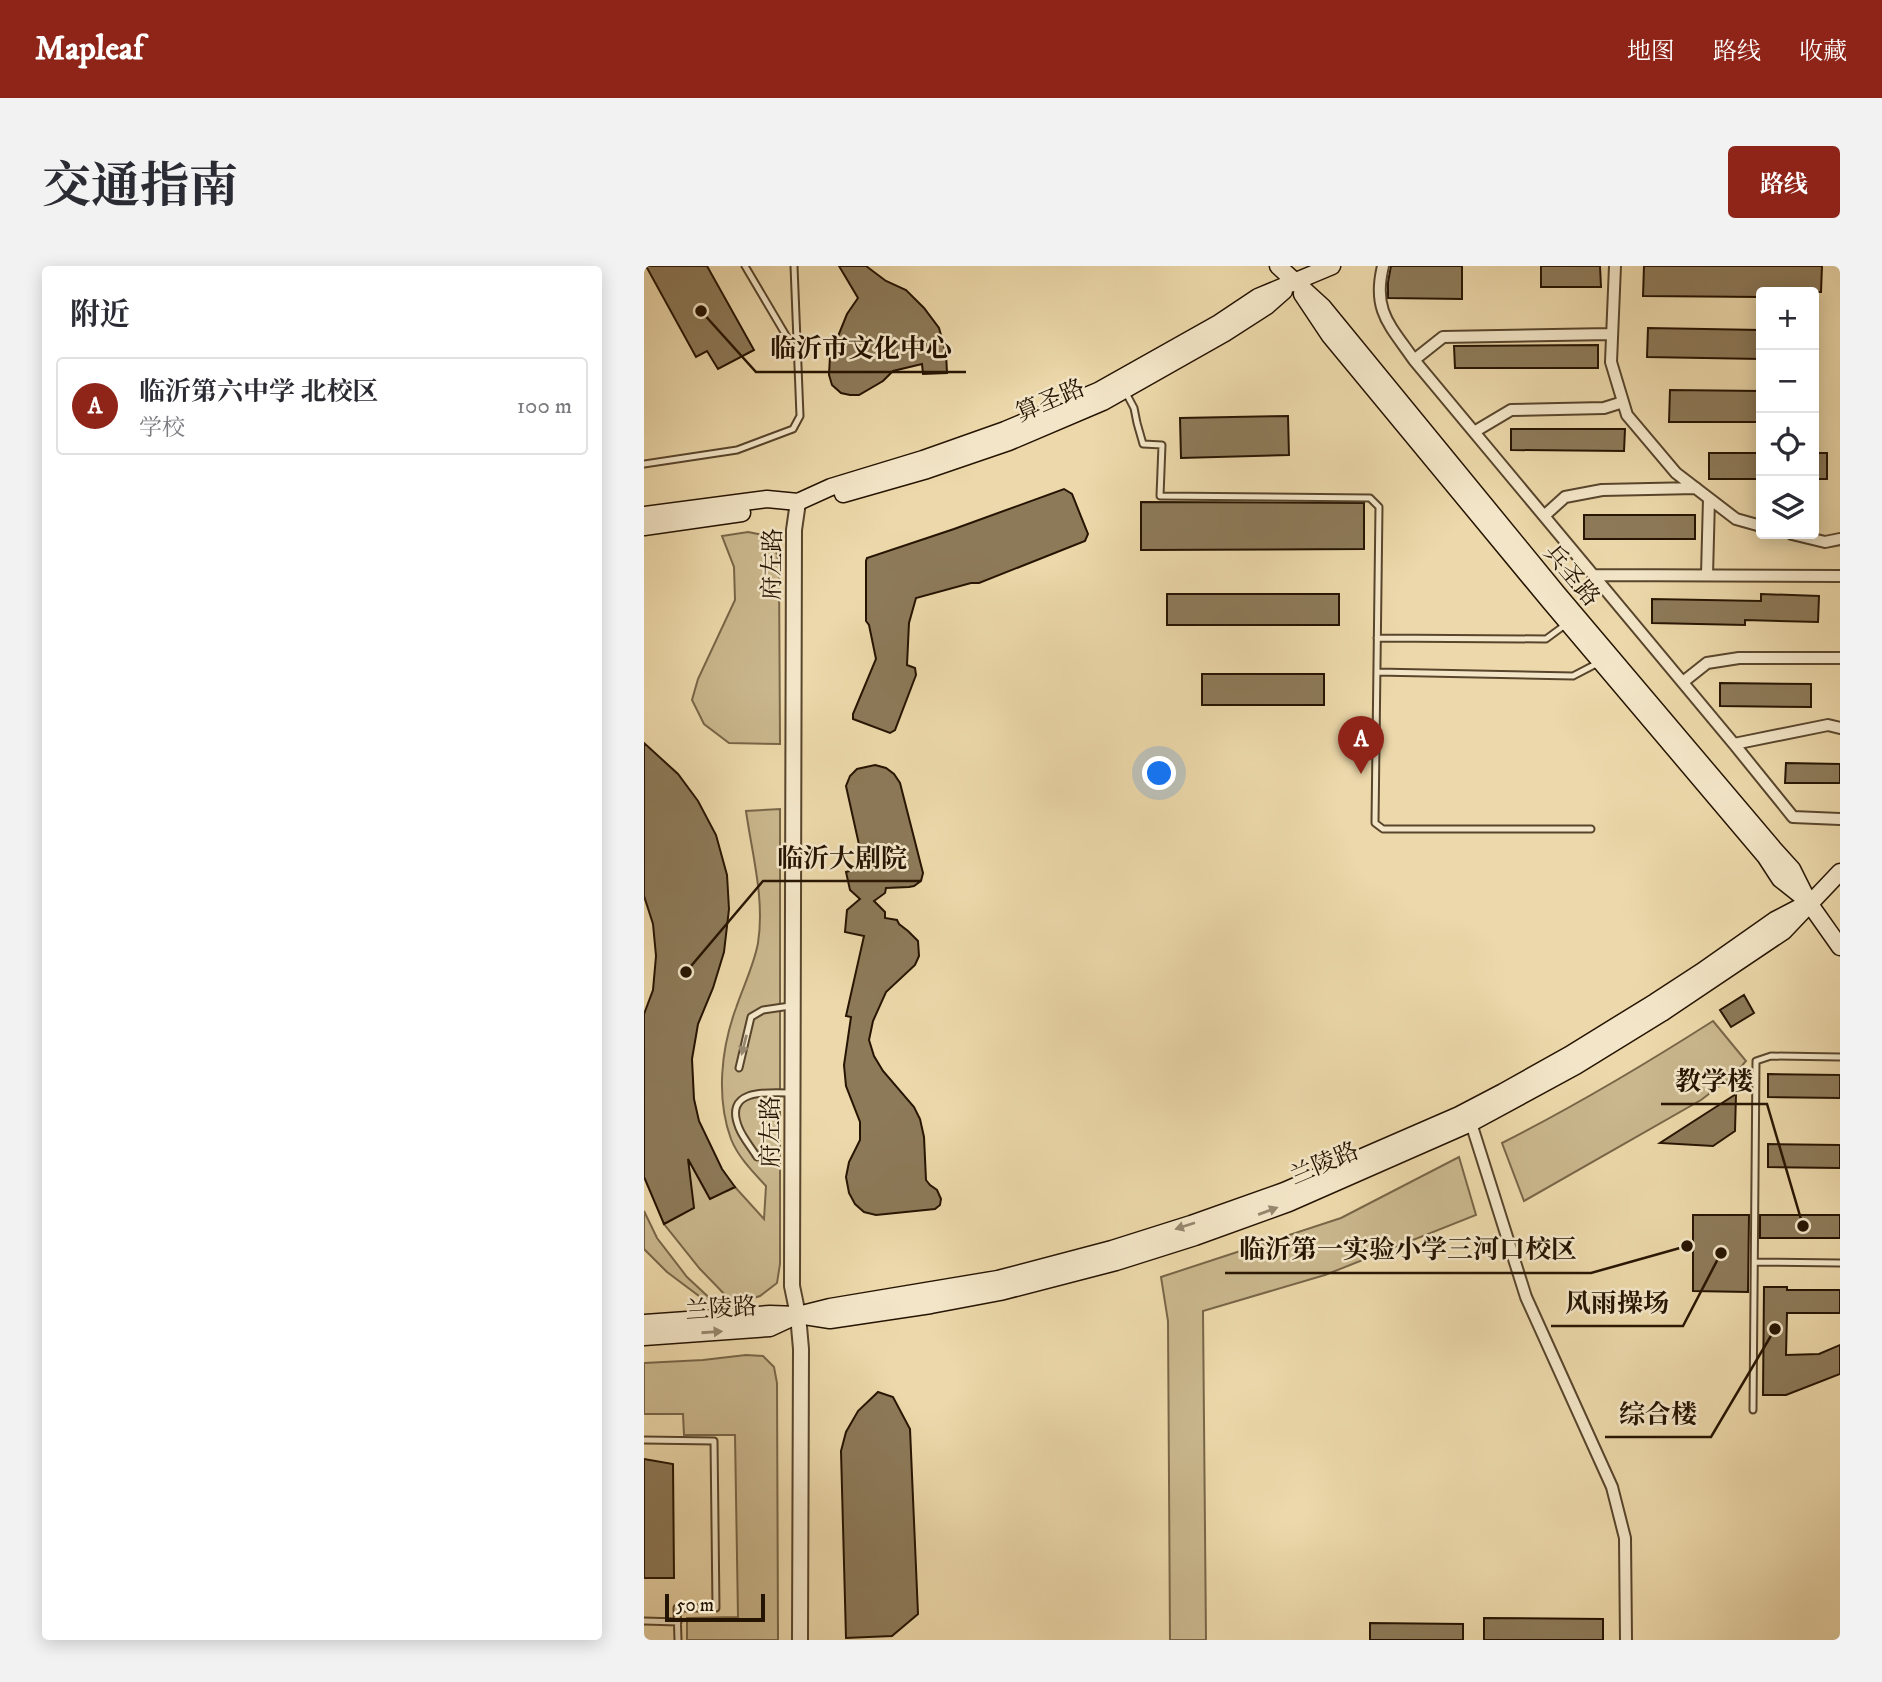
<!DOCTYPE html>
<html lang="zh">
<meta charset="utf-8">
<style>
:root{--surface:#fff;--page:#f2f2f3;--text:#2b2b33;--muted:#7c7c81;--line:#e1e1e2;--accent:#8f2418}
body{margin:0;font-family:"IM FELL DW Pica","Noto Serif SC",serif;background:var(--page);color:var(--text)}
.controls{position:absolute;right:21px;top:21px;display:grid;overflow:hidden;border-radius:7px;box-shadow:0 4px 18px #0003}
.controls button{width:63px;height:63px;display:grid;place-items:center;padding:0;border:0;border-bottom:2px solid var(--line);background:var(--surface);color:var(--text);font:35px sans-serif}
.scale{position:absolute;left:21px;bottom:18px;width:100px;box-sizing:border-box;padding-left:7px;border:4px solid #261402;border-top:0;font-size:19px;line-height:24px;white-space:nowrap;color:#261402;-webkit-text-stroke:5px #f3e6c8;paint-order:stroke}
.you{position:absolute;left:516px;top:508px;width:24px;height:24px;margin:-18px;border:5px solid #fff;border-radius:50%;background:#1a73e8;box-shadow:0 0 0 10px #1a73e833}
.badge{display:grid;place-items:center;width:46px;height:46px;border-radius:50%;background:var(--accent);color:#fff;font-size:23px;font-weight:700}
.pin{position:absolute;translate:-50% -58px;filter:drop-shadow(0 2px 4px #0008)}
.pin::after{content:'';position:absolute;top:37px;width:24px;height:21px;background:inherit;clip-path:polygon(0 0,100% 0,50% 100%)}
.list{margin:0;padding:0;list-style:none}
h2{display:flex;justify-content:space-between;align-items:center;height:91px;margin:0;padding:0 28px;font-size:30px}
h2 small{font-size:23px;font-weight:400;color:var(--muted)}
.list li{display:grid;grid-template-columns:46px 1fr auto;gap:21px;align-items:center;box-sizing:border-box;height:98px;margin:0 14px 14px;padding:0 14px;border:2px solid var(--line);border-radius:7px}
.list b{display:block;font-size:26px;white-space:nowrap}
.list p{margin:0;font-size:23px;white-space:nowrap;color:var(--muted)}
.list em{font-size:23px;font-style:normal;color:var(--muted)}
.icon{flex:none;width:38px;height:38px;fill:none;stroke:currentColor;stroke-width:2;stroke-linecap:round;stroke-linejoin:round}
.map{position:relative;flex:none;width:1196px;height:1374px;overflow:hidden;border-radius:7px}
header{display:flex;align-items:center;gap:42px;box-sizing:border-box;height:98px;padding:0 35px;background:var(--accent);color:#fff}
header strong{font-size:33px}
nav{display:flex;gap:38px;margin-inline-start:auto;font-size:24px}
.intro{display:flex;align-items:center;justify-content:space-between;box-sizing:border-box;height:168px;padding:0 42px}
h1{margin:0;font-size:49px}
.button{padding:18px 32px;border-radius:7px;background:var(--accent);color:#fff;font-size:24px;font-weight:700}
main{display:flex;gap:42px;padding:0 42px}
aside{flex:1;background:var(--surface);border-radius:7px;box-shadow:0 4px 18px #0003}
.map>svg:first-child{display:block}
</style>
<header>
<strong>Mapleaf</strong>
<nav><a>地图</a><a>路线</a><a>收藏</a></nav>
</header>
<div class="intro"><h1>交通指南</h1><a class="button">路线</a></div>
<main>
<aside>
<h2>附近<small></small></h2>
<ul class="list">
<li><span class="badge">A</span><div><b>临沂第六中学 北校区</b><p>学校</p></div><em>100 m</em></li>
</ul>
</aside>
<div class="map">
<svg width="1196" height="1374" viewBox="0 0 1196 1374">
<rect width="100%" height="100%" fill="#ecd8aa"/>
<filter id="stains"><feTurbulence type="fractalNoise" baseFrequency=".00286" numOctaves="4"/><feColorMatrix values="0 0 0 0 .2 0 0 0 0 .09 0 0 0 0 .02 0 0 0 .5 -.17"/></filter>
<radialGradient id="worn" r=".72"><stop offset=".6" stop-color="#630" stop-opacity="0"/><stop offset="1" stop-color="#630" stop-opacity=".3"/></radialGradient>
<path fill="#cab78d" stroke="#786648" stroke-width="2" d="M 104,266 L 119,269 L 130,276 L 135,298 L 136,478 L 85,477 L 60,458 L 48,434 L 54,413 L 91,334 L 90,301 L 78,270 Z
M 136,543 L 136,998 L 133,1017 L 116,1030 L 90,1038 L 56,1003 L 20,958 L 49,942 L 44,893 L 66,933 L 74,929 L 61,891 L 83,925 L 91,921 L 120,953 L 122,920 C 109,906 94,891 87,873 C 72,832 77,783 92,742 C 99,721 110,699 114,677 C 121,633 108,588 102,545 Z
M 1069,755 L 1102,795 L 1090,809 L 1057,834 L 880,935 L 858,877 C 931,840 1000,799 1069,755 Z
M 815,891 L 832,949 L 681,1009 L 559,1045 L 562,1374 L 526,1374 L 524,1055 L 517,1011 L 697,952 Z
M 0,945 L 13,972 L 43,1011 L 73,1039 L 67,1039 L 23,1006 L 0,983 Z
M 102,1089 L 119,1090 L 130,1101 L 133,1117 L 134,1374 L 43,1374 L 43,1352 L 94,1351 L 91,1169 L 40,1169 L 39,1148 L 0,1148 L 0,1097 L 59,1094 Z"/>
<path fill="#8d7a59" stroke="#261402" stroke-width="2" d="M 2,0 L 63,0 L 110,84 L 74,103 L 63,85 L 52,91 Z
M 195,0 L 222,0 L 242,15 L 262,24 L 280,42 L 295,62 L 302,87 L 303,107 L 279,108 L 278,98 L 249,105 L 239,115 L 215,129 L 206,129 L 197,127 L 188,119 L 185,109 L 186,90 L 203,48 L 214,32 Z
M 747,0 L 818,0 L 818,33 L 744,32 L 744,16 Z
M 897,0 L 956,0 L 957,21 L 897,21 Z
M 1000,0 L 1178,0 L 1177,26 L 1117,26 L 1117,31 L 999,30 Z
M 1004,62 L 1117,64 L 1117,93 L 1003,91 Z
M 954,79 L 954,102 L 811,102 L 810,80 Z
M 1026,124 L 1117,125 L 1117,156 L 1025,156 Z
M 644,150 L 645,189 L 537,192 L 536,152 Z
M 867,163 L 981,163 L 980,185 L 867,184 Z
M 1065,187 L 1117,187 L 1117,213 L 1065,213 Z
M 1170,187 L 1183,187 L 1183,213 L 1170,213 Z
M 420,223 L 428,228 L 444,268 L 441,275 L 335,317 L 327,317 L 272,332 L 265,357 L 263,399 L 271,402 L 272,409 L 251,464 L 246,467 L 209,453 L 209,448 L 232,393 L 225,359 L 222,355 L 222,295 L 223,292 L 310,263 Z
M 497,236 L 720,237 L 720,283 L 497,284 Z
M 940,249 L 1051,249 L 1051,273 L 940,273 Z
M 523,328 L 695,328 L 695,359 L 523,359 Z
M 1117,328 L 1175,330 L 1174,356 L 1101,354 L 1101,359 L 1008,357 L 1008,333 L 1117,335 Z
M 558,408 L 680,408 L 680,439 L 558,439 Z
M 1076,417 L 1167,418 L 1167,441 L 1076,440 Z
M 0,477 L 34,508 L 54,535 L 72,569 L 83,609 L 85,643 L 80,686 L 69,722 L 54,758 L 48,793 L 50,833 L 55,855 L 78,903 L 91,921 L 66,933 L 44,893 L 50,942 L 20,958 L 0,911 L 0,748 L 9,724 L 12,690 L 9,658 L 0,630 Z
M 1142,497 L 1196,498 L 1196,517 L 1141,517 Z
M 231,499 L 242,502 L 250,508 L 256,517 L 279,607 L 277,615 L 270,620 L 265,621 L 242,622 L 241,627 L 230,635 L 241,646 L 241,652 L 253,654 L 255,658 L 264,665 L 274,675 L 275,690 L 271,699 L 242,726 L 229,755 L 225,774 L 230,790 L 239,805 L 270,841 L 276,853 L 280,871 L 282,914 L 286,919 L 293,924 L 297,933 L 296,939 L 291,943 L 232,949 L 220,946 L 211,938 L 205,927 L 202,911 L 205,896 L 216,874 L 216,856 L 202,820 L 200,799 L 207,751 L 202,750 L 220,670 L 201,666 L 203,644 L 216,633 L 206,624 L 202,606 L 220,601 L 202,520 L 206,510 L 213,503 Z
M 1100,729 L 1110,747 L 1087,761 L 1076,744 Z
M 1124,808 L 1196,809 L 1196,832 L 1124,831 Z
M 1092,828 L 1091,865 L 1069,880 L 1016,877 Z
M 1124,878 L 1196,879 L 1196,902 L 1124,901 Z
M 1049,949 L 1105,949 L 1104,1026 L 1049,1025 Z
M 1116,949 L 1196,949 L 1196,972 L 1116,972 Z
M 1120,1021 L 1143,1021 L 1143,1024 L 1196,1024 L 1196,1047 L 1143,1047 L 1142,1089 L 1175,1088 L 1196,1079 L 1196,1108 L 1142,1129 L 1119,1129 Z
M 234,1126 L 249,1131 L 266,1163 L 274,1348 L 248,1370 L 202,1372 L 197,1185 L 202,1166 L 214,1145 Z
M 0,1193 L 29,1198 L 30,1312 L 0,1312 Z
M 840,1352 L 959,1353 L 959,1374 L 840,1374 Z
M 726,1357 L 819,1358 L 819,1374 L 726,1374 Z"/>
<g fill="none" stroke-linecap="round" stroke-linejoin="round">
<g stroke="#58452c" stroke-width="9">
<path id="service" d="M 101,0 L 153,88
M 481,125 L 490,142 L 493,157 L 499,178 L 518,179 L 516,230 L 726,232 L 735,241 L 731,557 L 739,563 L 947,563
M 0,198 L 93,184 L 149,163 L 156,150 L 150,0
M 733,372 L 902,373 L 921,359
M 733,406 L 929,410 L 954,397
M 95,802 L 107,751 L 119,744 L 146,740
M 113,891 C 107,881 99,872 95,862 C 79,823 122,826 147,827
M 1111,996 L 1196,997
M 1109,1144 L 1112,795 L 1127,790 L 1196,791
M 0,1174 L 70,1175 L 72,1342 L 33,1342 L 34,1374
M 0,1355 L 34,1356"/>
</g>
<g stroke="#58452c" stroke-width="14">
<path id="minor" d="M 739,0 C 728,45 746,59 770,94 L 1090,478 L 1149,551 L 1196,553
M 971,0 L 967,96 L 983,149 L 1032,207 L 1092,253 L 1117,260
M 770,94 L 799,71 L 967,68
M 830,166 L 867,144 L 960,142 L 979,136
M 900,250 L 921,231 L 958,224 L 1052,222
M 1148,268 L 1181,276 L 1196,273
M 949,309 L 1196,310
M 1063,309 L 1065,233
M 1039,416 L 1063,397 L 1095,392 L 1196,392
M 1090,478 L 1184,459 L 1196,462
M 827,857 L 882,1031 L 968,1221 L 981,1272 L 982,1374"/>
</g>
<g stroke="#58452c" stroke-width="18">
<path id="tertiary" d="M 154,236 L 150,264 L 148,1020 L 154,1049 L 157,1083 L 156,1374"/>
</g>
<g stroke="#261402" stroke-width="19">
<path id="secondary" d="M 634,0 L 679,41 L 914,328 L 1129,582 L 1148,603 L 1165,637 L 1196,681
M 658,28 L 686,70 L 906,336 L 1121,590 L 1136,613 L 1160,632
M 199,228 L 283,204 L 365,176 L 459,136 L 581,67 L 623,40 L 640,25
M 0,249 L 123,233 L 154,236 L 187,221 L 279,193 L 361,164 L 454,125 L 575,57 L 614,31 L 688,0
M 0,261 L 98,247
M 0,1057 L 126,1048 L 154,1049 L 186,1054 L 287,1039 L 356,1026 L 472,996 L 551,971 L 645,937 L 827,857 L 932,800 L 1018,747 L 1140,665 L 1196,606
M 0,1071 L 126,1062 L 154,1049 L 186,1041 L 354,1013 L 468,983 L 547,958 L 640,925 L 815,849 L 859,826 L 925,789 L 1011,736 L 1057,706 L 1131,654 L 1156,641"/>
</g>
<use href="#service" stroke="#f3e6c8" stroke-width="5"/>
<use href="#minor" stroke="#f3e6c8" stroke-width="10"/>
<use href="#tertiary" stroke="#f3e6c8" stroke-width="14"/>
<use href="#secondary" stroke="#f3e6c8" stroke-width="16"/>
</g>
<defs><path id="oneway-solid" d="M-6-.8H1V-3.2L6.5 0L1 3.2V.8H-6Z" transform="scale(1.75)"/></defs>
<g fill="#97886f">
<use href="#oneway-solid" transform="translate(100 779) rotate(104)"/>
<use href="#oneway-solid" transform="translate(624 945) rotate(-20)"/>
<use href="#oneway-solid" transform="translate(541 960) rotate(162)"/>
<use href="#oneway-solid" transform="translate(68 1066) rotate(-4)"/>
</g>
<g text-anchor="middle" stroke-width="5" stroke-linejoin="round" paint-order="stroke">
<g font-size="24" fill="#261402" stroke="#f3e6c8">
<text transform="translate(406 134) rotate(-23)" y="8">算圣路</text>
<text transform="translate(128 298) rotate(-89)" y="8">府左路</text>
<text transform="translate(928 309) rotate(50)" y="8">兵圣路</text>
<text transform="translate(126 866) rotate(-90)" y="8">府左路</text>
<text transform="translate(680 897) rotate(-23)" y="8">兰陵路</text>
<text transform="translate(77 1042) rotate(-4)" y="8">兰陵路</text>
</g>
</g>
<path fill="none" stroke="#261402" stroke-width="2.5" d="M57 45L112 106H322M42 706L119 615H277M1159 960L1123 838H1017M1043 980L947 1007H581M1077 987L1039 1060H907M1131 1063L1067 1171H961"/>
<g fill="#261402" stroke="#f3e6c8" stroke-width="2.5">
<circle cx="57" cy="45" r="7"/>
<circle cx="42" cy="706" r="7"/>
<circle cx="1159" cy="960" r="7"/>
<circle cx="1043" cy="980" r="7"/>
<circle cx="1077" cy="987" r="7"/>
<circle cx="1131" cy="1063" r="7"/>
</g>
<g font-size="26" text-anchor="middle" font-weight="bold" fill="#261402" stroke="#f3e6c8" stroke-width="5" stroke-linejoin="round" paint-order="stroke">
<text x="217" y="91">临沂市文化中心</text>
<text x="198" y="601">临沂大剧院</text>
<text x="1070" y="824">教学楼</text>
<text x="764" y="992">临沂第一实验小学三河口校区</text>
<text x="973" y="1046">风雨操场</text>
<text x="1014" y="1157">综合楼</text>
</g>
<rect width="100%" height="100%" filter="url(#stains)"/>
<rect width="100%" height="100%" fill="url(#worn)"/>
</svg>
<div class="controls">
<button>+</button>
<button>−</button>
<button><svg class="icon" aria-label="locate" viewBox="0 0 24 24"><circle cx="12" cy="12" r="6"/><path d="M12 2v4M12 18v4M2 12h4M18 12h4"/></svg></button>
<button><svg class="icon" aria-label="layers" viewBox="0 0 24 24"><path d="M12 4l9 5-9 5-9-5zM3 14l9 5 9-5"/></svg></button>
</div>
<div class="scale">50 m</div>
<div class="you"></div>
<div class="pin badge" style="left:717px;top:508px">A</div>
</div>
</main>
